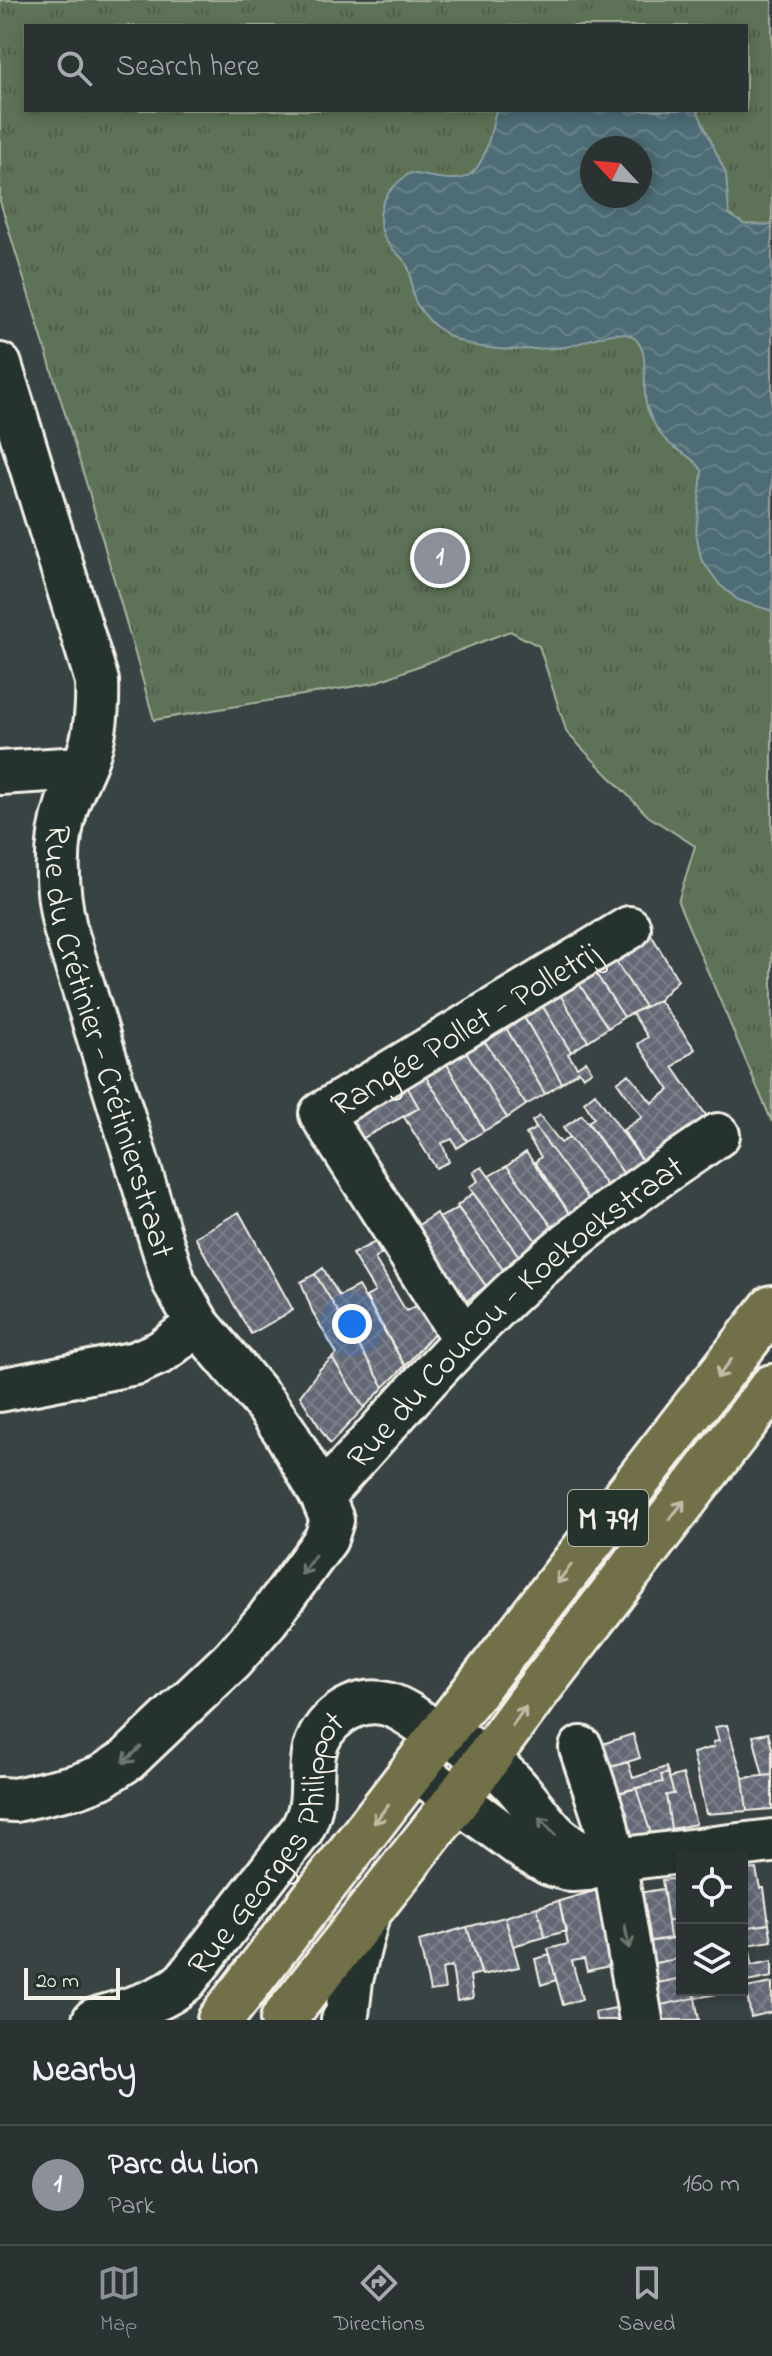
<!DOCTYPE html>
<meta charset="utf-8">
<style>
:root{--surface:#2b3232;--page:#373e3e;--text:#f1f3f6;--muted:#a6aaac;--line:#474d4d;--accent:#8c9099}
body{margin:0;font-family:"Indie Flower",sans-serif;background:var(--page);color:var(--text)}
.controls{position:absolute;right:24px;bottom:24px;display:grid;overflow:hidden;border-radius:0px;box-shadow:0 4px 12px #0003}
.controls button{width:72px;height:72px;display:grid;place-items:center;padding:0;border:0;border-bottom:2px solid var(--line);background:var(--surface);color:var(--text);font:40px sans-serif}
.compass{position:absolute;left:580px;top:136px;width:72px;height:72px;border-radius:50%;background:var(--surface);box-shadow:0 4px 12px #0003;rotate:296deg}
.scale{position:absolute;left:24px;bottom:20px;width:96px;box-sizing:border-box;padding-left:8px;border:4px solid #f4f1e8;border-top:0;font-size:22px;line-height:28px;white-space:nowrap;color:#f4f1e8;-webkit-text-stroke:6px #26332d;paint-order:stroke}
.you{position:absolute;left:352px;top:1324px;width:28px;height:28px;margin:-20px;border:6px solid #fff;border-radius:50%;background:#1a73e8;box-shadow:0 0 0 12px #1a73e833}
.badge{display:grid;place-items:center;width:52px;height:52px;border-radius:50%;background:var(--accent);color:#fff;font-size:26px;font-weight:700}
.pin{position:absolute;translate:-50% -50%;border:4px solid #fff;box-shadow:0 2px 8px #0006}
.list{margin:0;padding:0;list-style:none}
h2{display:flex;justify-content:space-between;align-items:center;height:104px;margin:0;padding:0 32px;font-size:34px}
h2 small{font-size:26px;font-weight:400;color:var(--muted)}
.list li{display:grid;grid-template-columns:52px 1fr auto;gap:24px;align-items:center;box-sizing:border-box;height:120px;padding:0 32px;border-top:2px solid var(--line)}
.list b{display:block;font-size:30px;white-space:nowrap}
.list p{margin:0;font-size:26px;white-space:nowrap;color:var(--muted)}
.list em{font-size:26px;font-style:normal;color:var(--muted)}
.icon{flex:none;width:44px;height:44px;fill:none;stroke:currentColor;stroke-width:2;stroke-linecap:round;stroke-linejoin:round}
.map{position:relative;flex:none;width:772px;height:2020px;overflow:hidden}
.search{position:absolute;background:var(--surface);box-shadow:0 4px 12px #0003;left:24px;right:24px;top:24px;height:88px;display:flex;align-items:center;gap:20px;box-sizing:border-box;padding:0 28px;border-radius:0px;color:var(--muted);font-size:30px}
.sheet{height:224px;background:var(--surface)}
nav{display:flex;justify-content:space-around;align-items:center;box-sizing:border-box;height:112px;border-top:2px solid var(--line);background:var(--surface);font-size:22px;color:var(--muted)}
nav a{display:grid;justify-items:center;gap:4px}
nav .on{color:var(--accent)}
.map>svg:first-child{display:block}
</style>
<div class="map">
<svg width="772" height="2020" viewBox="0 0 772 2020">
<defs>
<pattern id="park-tufts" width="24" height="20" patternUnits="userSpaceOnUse" patternTransform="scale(2)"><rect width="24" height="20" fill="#5d7256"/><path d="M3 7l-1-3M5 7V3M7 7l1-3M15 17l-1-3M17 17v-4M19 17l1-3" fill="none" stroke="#525b4d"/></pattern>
<pattern id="water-waves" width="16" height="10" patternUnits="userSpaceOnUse" patternTransform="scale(2)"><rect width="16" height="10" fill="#4d6c74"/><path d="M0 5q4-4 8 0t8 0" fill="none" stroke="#678188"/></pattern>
<pattern id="building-cross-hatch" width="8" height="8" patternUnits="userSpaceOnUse" patternTransform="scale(2)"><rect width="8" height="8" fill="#646875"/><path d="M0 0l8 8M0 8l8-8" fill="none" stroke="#7b7e89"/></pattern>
</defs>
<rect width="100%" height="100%" fill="#394343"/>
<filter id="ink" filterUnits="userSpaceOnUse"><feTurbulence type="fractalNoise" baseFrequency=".0125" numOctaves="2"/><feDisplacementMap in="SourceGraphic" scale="16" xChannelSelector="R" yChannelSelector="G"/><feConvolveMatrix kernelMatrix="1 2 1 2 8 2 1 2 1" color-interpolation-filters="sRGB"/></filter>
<g filter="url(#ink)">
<path fill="url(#park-tufts)" stroke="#a8b29f" stroke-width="2" fill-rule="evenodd" d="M 0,0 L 772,0 L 772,1122 L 678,902 L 695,846 L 648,816 L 567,733 L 539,646 L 510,631 L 374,683 L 154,720 L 89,492 L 0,201 ZM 26,26 L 746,26 L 746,110 L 26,110 ZM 592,148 L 640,148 L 640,196 L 592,196 Z"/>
<path fill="url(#water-waves)" stroke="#90a1a2" stroke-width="2" fill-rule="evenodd" d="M 496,110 L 697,110 L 726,174 L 729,214 L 744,224 L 772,225 L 772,611 L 738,600 L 720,585 L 701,559 L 696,533 L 702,471 C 695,458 681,453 670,444 C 659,435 652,421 647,408 C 640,388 654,345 629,335 C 613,329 586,342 570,346 C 558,349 545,348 533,349 C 486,352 443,347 416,303 C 409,291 414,273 405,262 C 398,252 387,247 383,234 C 373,208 389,187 410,173 C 424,175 441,180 456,179 C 486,178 490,132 496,110 ZM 592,148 L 640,148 L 640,196 L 592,196 Z"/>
<path fill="url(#building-cross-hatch)" stroke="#f4f1e8" stroke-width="2" d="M 649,931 L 678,980 L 659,1000 L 645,1007 L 611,954 Z
M 611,954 L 645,1007 L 624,1017 L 591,966 Z
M 591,966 L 624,1017 L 608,1028 L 574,976 Z
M 574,976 L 608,1028 L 588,1041 L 556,988 Z
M 556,988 L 588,1041 L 571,1052 L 538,999 Z
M 538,999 L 571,1052 L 568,1054 L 577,1067 L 586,1061 L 592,1071 L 583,1077 L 579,1071 L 562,1083 L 520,1010 Z
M 659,1000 L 695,1049 L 673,1067 L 708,1118 L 644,1163 L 623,1130 L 642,1117 L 617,1082 L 629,1074 L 652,1103 L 669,1090 L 638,1044 L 648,1037 L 632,1013 Z
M 520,1010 L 562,1083 L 545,1094 L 502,1021 Z
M 502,1021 L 545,1094 L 526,1105 L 480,1034 Z
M 480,1034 L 526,1105 L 507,1118 L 462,1045 Z
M 462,1045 L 507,1118 L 484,1131 L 443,1057 Z
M 443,1057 L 484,1131 L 467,1141 L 422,1071 Z
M 422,1071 L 467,1141 L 457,1148 L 452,1139 L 442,1143 L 449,1162 L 436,1168 L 404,1117 L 419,1108 L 404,1081 Z
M 404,1081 L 419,1108 L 358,1141 L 342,1113 Z
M 595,1093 L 644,1163 L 626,1177 L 588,1122 L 594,1118 L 584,1102 Z
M 582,1115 L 626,1177 L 610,1190 L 563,1128 Z
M 540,1116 L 561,1143 L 570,1137 L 610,1190 L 592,1204 L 536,1128 L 532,1121 Z
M 536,1128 L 592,1204 L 573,1218 L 535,1162 L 541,1157 L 526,1134 Z
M 526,1152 L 573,1218 L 556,1232 L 507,1166 Z
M 507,1166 L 556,1232 L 539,1245 L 489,1176 Z
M 482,1167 L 539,1245 L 521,1259 L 469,1187 L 478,1181 L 473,1172 Z
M 473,1193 L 521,1259 L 505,1272 L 457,1206 Z
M 458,1208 L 505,1272 L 486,1286 L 439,1218 Z
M 239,1212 L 293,1310 L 251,1334 L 195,1237 Z
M 436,1213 L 486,1286 L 464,1303 L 413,1229 Z
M 375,1242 L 381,1254 L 375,1259 L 406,1311 L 420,1304 L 436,1331 L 405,1366 L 366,1297 L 375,1292 L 352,1254 Z
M 323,1268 L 339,1296 L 358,1286 L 405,1366 L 384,1387 L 315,1274 Z
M 315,1274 L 384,1387 L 364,1408 L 332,1358 L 337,1354 L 313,1313 L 301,1282 Z
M 332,1358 L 364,1408 L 330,1444 L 300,1396 L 320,1369 Z
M 727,1725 L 743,1778 L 747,1811 L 706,1814 L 693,1753 L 714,1747 L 713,1742 L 719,1741 L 715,1727 Z
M 768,1733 L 772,1748 L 772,1775 L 763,1776 L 753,1736 Z
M 633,1734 L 640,1758 L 601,1770 L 593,1747 Z
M 628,1762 L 633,1778 L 666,1767 L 668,1773 L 661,1775 L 663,1782 L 610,1795 L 601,1770 Z
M 668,1773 L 674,1794 L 666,1795 L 671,1829 L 651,1834 L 636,1788 L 663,1782 L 661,1775 Z
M 683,1774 L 696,1824 L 671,1829 L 666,1795 L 674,1794 L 669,1778 Z
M 772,1775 L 772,1809 L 747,1811 L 743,1778 Z
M 636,1788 L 651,1834 L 633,1837 L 623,1831 L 610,1795 Z
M 756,1869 L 760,1888 L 764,1888 L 769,1924 L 742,1928 L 742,1870 Z
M 682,1878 L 682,1919 L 668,1921 L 662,1880 Z
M 663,1889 L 670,1938 L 640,1943 L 632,1894 Z
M 598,1890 L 618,1964 L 587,1971 L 584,1959 L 572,1961 L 582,1999 L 563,2005 L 548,1949 L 568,1944 L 559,1901 Z
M 559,1901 L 566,1931 L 545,1937 L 537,1907 Z
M 537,1907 L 545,1937 L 513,1946 L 505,1917 Z
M 505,1917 L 519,1967 L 482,1975 L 467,1927 Z
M 682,1919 L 682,1937 L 670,1938 L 668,1921 Z
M 769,1924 L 772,1941 L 742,1946 L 742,1928 Z
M 467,1927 L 481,1973 L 470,1976 L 473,1998 L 457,2001 L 452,1966 L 442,1969 L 445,1989 L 430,1991 L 419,1941 Z
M 682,1937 L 682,1958 L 644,1965 L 640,1943 Z
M 750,1951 L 752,1965 L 742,1967 L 742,1953 Z
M 550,1955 L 556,1980 L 541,1985 L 535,1959 Z
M 682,1958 L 682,1978 L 648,1985 L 644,1965 Z
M 772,1961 L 772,1977 L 742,1983 L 742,1967 Z
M 682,1978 L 682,1990 L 696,1990 L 694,1990 L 695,1998 L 651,2007 L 648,1985 Z
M 772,1983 L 772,2012 L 751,2017 L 746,1988 Z
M 694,1990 L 716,1990 L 717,1994 L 695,1998 Z
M 695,1998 L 699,2020 L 654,2020 L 651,2007 Z
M 626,2006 L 629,2020 L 596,2020 L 595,2012 Z"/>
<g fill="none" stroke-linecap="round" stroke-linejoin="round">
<g stroke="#f4f1e8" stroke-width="48">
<g id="minor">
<path id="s1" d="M 0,365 L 97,681 C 98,707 96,735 86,760 C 80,775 72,790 67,805 C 54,845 56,888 65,928 L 174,1282 L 198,1324 L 267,1406 L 286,1433 L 322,1496 L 332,1520 L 326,1539 L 267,1620 L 232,1660 L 127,1760 L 101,1777 L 77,1786 L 15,1800 L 0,1799"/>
<path d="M 0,773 L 82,768"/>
<path id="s2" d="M 464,1339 L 321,1114 L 629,928"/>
<path d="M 0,1390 L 136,1363 L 161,1352 L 198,1324"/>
<path id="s3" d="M 322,1496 C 393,1417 462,1336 541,1266 C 596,1218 658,1176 718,1135"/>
<path d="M 458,1740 C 475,1752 494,1764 509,1779 C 542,1812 547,1843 597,1858"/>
<path d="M 581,1748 L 605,1820 L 614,1860 L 641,2020"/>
<path d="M 415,1769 L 527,1851 L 550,1864 L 572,1870 L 587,1869 L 614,1860 L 772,1841"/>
<path id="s4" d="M 94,2020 C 125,2010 161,2003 185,1981 L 301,1831 C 318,1802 309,1784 314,1754 C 319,1722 355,1695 387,1704 C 407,1710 423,1725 440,1736"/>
<path d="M 343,2020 L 347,2015 L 351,1980 L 369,1910"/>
</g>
</g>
<g stroke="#f4f1e8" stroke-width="50">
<path id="major" d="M 220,2020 C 404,1783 587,1544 772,1308
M 283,2020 L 456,1801 L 534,1695 L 772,1387"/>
</g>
<use href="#minor" stroke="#26332d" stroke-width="42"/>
<use href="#major" stroke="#726f4a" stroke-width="44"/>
</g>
<defs><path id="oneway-shaft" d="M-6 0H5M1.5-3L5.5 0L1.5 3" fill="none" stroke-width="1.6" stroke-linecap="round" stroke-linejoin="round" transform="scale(2)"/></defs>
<g stroke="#c0bda9">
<use href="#oneway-shaft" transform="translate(724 1369) rotate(128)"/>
<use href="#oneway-shaft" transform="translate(677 1510) rotate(-52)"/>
<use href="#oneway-shaft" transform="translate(564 1574) rotate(128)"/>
<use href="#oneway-shaft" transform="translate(519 1716) rotate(-54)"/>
<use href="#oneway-shaft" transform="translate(381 1814) rotate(127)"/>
</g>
<g stroke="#6e766e">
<use href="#oneway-shaft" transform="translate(308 1565) rotate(126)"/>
<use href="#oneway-shaft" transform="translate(132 1755) rotate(138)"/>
<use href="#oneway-shaft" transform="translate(547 1826) rotate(-133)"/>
<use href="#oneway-shaft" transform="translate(627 1937) rotate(80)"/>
</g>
</g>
<g text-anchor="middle" stroke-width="8" stroke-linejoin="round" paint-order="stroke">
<rect fill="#26332d" stroke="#b6b8b0" stroke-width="2" x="568" y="1490" width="80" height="56" rx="6"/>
<g font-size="32" font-weight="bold" fill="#f4f1e8">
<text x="608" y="1529">M 791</text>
</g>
<g font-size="34" fill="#f4f1e8" stroke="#26332d">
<text dy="12" stroke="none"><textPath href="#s2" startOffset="434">Rangée Pollet - Polletrij</textPath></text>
<text dy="12" stroke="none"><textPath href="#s1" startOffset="704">Rue du Crétinier - Crétinierstraat</textPath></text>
<text dy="12" stroke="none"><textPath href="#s3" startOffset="268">Rue du Coucou - Koekoekstraat</textPath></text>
<text dy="12" stroke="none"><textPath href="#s4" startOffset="264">Rue Georges Philippot</textPath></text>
</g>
</g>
</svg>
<div class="controls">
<button><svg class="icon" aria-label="locate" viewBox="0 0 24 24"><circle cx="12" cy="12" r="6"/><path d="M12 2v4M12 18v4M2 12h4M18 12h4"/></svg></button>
<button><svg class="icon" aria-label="layers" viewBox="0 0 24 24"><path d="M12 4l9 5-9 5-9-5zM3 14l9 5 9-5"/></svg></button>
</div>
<svg class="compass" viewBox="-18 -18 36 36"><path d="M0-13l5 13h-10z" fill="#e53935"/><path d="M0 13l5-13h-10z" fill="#a6aaac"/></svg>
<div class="scale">20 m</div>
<div class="you"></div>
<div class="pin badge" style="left:440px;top:558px">1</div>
<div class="search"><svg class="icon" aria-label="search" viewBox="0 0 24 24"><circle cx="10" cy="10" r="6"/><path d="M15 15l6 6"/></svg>Search here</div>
</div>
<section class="sheet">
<h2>Nearby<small></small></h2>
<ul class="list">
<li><span class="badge">1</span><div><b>Parc du Lion</b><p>Park</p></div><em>160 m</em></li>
</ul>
</section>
<nav>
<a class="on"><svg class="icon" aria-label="map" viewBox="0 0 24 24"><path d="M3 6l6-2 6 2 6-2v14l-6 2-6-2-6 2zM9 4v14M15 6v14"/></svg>Map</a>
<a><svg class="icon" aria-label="directions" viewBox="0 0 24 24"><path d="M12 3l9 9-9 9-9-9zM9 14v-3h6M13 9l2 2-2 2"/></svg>Directions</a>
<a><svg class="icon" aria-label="saved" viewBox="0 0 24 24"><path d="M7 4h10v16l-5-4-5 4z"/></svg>Saved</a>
</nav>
